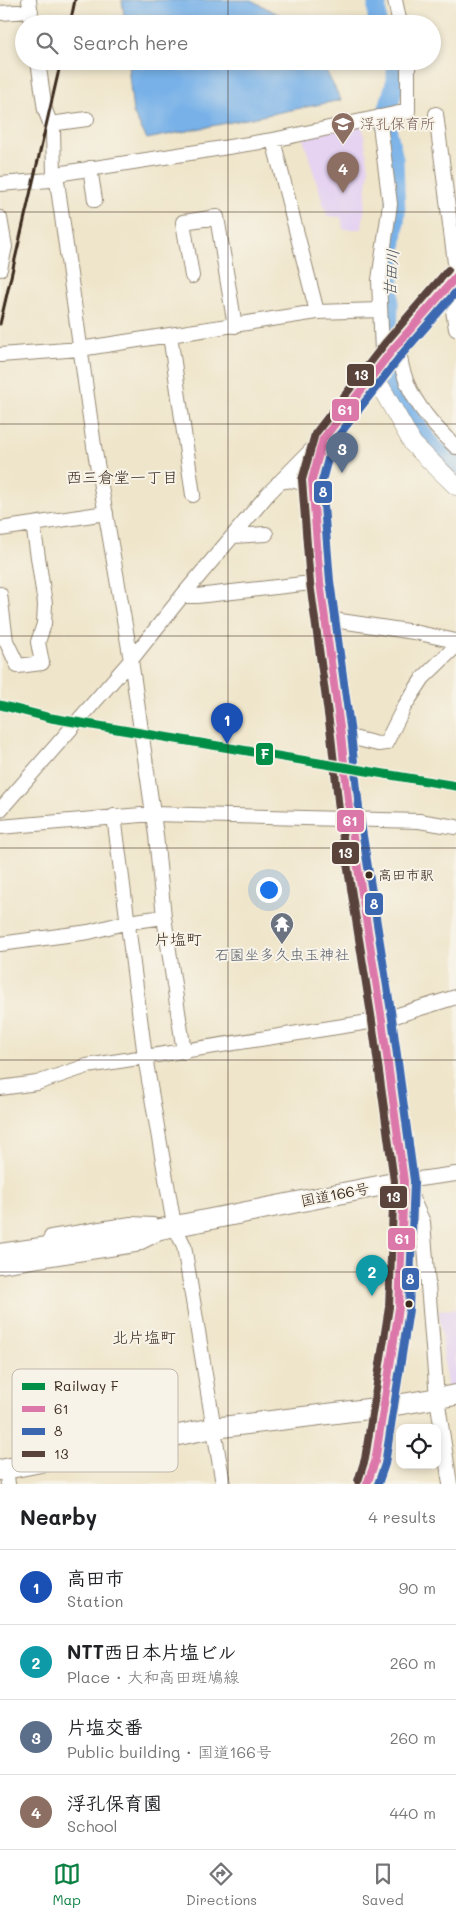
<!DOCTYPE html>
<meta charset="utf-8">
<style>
:root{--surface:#fff;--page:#f6f6f6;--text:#202124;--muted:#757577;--line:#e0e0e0;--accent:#0b8043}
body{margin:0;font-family:Mali,"Klee One",sans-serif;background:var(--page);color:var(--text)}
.controls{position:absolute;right:15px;bottom:15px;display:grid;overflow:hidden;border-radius:10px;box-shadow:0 2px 8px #0003}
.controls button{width:45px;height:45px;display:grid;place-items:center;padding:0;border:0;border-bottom:1px solid var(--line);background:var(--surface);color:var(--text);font:25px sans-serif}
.you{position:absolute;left:268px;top:889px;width:18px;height:18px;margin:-12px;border:4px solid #fff;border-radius:50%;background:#1a73e8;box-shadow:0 0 0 8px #1a73e833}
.badge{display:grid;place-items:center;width:32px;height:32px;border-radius:50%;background:var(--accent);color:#fff;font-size:16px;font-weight:700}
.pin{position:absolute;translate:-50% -41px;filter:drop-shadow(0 1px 2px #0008)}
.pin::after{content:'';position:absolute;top:26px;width:18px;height:15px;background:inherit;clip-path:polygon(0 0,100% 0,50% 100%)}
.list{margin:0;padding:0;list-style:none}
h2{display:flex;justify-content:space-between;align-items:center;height:65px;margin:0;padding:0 20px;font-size:21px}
h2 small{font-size:16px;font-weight:400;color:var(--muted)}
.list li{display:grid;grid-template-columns:32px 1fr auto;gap:15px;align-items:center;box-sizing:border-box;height:75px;padding:0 20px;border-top:1px solid var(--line)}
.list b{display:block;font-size:19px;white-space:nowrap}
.list p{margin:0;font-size:16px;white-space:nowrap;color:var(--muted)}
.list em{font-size:16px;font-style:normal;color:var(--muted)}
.icon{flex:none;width:28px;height:28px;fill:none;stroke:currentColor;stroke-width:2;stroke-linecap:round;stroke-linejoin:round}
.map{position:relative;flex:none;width:456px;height:1484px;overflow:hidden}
.search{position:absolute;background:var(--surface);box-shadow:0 2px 8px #0003;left:15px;right:15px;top:15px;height:55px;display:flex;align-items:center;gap:12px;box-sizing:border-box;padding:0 18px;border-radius:28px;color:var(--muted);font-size:19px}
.sheet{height:365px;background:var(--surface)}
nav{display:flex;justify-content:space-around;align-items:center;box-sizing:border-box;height:70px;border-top:1px solid var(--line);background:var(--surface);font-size:14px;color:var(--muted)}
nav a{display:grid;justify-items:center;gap:2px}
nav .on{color:var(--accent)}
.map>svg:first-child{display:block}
</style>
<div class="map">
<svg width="456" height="1484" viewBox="0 0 456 1484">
<rect width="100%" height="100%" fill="#f7f3e8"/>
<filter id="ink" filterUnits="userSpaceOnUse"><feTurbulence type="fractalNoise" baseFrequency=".02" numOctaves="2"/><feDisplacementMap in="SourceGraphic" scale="10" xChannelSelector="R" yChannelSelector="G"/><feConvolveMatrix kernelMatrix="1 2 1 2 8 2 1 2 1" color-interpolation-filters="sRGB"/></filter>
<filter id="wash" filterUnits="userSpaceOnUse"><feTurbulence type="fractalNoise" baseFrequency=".0096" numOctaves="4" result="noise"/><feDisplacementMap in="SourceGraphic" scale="20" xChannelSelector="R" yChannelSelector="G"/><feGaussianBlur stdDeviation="1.12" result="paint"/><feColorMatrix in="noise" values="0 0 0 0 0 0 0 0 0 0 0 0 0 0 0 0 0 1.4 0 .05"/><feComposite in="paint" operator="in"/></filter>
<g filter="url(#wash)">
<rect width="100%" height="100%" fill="#efe5ca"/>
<path fill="#e5d3f1" d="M 362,123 L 369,169 L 362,229 L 343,229 L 341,217 L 327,216 L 303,138 Z
M 456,1309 L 456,1390 L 447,1387 L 439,1310 Z"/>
<path fill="#77b1e8" stroke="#596e83" d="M 122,0 L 251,0 L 297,24 L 125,24 Z
M 130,61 L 321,61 L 341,100 L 147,139 L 133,113 L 129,75 Z"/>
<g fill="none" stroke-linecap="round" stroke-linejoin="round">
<path stroke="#77b1e8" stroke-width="19" d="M 377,0 L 377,24
M 396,61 L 396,80 L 385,119 L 394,159 L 396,212 L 390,268 L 388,342 L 391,379 L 407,411 L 433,448 L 456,465"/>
</g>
</g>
<g filter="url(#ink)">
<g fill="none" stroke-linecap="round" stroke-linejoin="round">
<g stroke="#958874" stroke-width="16">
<path id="minor" d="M 29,0 L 32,24
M 395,0 L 400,24
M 0,13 L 31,11
M 38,61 L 45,110 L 53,130 L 54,175 L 57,181 L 94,446 L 131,660 L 156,835 L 164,917 L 184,1052
M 436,114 L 456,271
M 379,117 L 390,204 L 379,280 L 382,352 L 384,362
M 50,124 L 87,119
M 273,140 L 317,312
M 90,168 L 95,200
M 0,184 L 50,180 L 54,175 L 63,173 L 273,140 L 408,111 L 408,61
M 0,218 L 5,247 L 0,269
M 192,276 L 183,222 L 217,217 L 235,326
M 449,286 L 456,329
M 170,335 L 193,495
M 398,344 C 400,353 400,362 403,371 C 411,401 434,427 456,447
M 0,355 L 80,349 L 317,312 L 380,310
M 278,483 C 293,477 307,482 313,497
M 0,529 L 106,513
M 233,536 L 266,534
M 0,594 L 6,641 L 18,666 L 42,663 L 38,642 L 44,624 L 45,604 L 33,524
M 182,596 L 197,596 L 320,582
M 327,619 L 414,632 L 456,641
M 341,735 L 378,744 L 386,743 L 404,707 L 423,678 L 456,646
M 0,810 L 131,660 L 182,596 L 268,494 L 322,439
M 114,816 L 145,1057 L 174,1225 L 184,1246 L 223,1484
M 0,827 L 153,814 L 419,821 L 456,827
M 0,944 L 89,932 L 128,922 L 164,917
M 0,1088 L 37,1083 L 87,1066 L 382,1020 L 456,997
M 51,1237 L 131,1224 L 153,1225
M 0,1266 L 135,1245 L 155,1235
M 6,1469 L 8,1484
M 450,1484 L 437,1398 L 423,1222 L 404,1181 L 456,1174"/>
</g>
<g stroke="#958874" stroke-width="19">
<path id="major" d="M 374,375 L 413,444 L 456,486
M 367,1484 L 375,1462 L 399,1308 L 404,1181"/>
</g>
<g stroke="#958874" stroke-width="22">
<path id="highway" d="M 0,1254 L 130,1235 L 404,1181 L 382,1020 L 350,818 L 341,735 L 320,582 L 312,480 L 323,439 L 394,348 L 456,277
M 0,1470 L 214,1428 L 384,1407 L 456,1395"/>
</g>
<use href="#minor" stroke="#fff" stroke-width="14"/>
<use href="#major" stroke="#fff" stroke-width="18"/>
<use href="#highway" stroke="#fff" stroke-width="20"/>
<path stroke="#3b2a1e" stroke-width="3" d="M 70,24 L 75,0
M 0,324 L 61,61"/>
<g stroke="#f7f3e8" stroke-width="11">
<path id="bus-1" d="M 367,1484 L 375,1462 L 399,1308 L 404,1181 L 382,1020 L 350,818 L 341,735 L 320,582 L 312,480 L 323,439 L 394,348 L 456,277"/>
</g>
<g stroke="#f7f3e8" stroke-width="11">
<path id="bus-2" d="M 378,1484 L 385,1464 L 409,1310 L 414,1181 L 392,1018 L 360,817 L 351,734 L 330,581 L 322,481 L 332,444 L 402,354 L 456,292"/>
</g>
<g stroke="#f7f3e8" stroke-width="11">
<path id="bus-3" d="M 358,1481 L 365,1459 L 389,1307 L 394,1181 L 372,1021 L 340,819 L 331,736 L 310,583 L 302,480 L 315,434 L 386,342 L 448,270"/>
</g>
<use href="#bus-1" stroke="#dc77aa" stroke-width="8"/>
<use href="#bus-2" stroke="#3b67b1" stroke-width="8"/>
<use href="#bus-3" stroke="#59433a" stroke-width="8"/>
<g stroke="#f7f3e8" stroke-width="12">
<path id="rail-1" d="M 0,705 L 51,718 L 456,786"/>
</g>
<use href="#rail-1" stroke="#028e46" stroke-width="9"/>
</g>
</g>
<path fill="none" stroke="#3b2a1e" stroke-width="1" stroke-opacity="0.55" d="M 228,0 L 228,24M 228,61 L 228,1484M 0,212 L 456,212M 0,424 L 456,424M 0,636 L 456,636M 0,848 L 456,848M 0,1060 L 456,1060M 0,1272 L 456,1272"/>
<defs>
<g id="school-pin" transform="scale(1.25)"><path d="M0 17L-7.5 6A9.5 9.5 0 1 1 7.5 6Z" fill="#8d6e63" stroke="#f7f3e8"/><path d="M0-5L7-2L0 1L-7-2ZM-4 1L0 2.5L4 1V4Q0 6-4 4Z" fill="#fff"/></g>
<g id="temple-pin" transform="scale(1.25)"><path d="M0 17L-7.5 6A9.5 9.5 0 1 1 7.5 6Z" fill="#6b7280" stroke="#f7f3e8"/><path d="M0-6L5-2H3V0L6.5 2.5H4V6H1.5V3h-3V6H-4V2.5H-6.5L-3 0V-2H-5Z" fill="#fff"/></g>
</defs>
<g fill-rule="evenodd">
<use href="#school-pin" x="343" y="124"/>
<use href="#temple-pin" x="282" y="924"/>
</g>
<g fill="#3b2a1e" stroke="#f7f3e8" stroke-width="2">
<circle cx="369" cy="875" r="4.5"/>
<circle cx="409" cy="1304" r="4.5"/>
</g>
<g text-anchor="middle" stroke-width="4" stroke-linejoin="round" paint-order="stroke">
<g font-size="14" fill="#3b2a1e" stroke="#f7f3e8" text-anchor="start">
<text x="378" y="880">高田市駅</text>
</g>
<g font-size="15" fill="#785e54" stroke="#f7f3e8" text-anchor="start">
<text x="360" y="129">浮孔保育所</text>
</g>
<g font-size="15" fill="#5b616d" stroke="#f7f3e8">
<text x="282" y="960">石園坐多久虫玉神社</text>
</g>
<g font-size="15" fill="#3b2a1e" stroke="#f7f3e8">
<text transform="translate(335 1195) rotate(-11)" y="5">国道166号</text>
</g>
<g font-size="16" font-style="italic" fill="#4d525b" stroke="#f7f3e8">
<text transform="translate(391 273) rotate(-86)" y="6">甘田川</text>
</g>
<g font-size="16" fill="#3b2a1e" stroke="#f7f3e8">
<text x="122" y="483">西三倉堂一丁目</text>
<text x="178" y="945">片塩町</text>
<text x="144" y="1343">北片塩町</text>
</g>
</g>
<rect x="12" y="1369" width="166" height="103" rx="8" fill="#f7f3e8" stroke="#bfb7ab" stroke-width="1"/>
<rect x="22" y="1383" width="23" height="7" fill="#028e46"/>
<rect x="22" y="1406" width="23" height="6" fill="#dc77aa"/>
<rect x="22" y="1428" width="23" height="7" fill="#3b67b1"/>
<rect x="22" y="1451" width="23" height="6" fill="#59433a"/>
<g font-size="14" fill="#3b2a1e">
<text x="54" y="1391">Railway F</text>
<text x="54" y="1414">61</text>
<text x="54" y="1436">8</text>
<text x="54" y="1459">13</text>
</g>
<g stroke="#f7f3e8" stroke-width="2">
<rect x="346" y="363" width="29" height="24" rx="5" fill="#59433a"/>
<rect x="331" y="398" width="29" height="24" rx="5" fill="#dc77aa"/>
<rect x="313" y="480" width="20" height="24" rx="5" fill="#3b67b1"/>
<rect x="255" y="742" width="19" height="24" rx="5" fill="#028e46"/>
<rect x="336" y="809" width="29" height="24" rx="5" fill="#dc77aa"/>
<rect x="331" y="841" width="29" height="24" rx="5" fill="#59433a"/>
<rect x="364" y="892" width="20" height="24" rx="5" fill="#3b67b1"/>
<rect x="379" y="1185" width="29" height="24" rx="5" fill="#59433a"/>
<rect x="387" y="1227" width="29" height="24" rx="5" fill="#dc77aa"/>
<rect x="401" y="1267" width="19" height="24" rx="5" fill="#3b67b1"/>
</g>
<g font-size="14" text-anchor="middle" font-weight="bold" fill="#fff">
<text x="361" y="380">13</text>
<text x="345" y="415">61</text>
<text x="323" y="497">8</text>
<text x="265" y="759">F</text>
<text x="350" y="826">61</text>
<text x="345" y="858">13</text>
<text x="374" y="909">8</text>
<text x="393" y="1202">13</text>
<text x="402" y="1244">61</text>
<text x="410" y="1284">8</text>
</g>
</svg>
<div class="controls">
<button><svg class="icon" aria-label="locate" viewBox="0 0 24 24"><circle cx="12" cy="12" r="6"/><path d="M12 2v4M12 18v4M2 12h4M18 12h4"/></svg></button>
</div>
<div class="you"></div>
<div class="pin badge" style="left:227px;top:744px;background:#1a4fb4">1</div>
<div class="pin badge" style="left:372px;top:1296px;background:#0f9aa8">2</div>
<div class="pin badge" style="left:342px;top:473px;background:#5c6f8a">3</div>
<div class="pin badge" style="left:343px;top:193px;background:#8d6e63">4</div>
<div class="search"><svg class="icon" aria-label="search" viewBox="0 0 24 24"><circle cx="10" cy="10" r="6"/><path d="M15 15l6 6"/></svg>Search here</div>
</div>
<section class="sheet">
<h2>Nearby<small>4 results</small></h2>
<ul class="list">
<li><span class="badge" style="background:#1a4fb4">1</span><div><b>高田市</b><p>Station</p></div><em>90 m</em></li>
<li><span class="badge" style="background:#0f9aa8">2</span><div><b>NTT西日本片塩ビル</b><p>Place · 大和高田斑鳩線</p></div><em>260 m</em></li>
<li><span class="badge" style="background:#5c6f8a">3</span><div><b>片塩交番</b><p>Public building · 国道166号</p></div><em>260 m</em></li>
<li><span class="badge" style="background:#8d6e63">4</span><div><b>浮孔保育園</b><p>School</p></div><em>440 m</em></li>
</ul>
</section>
<nav>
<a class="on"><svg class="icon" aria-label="map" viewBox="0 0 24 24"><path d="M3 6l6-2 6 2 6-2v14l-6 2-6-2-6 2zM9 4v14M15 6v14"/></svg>Map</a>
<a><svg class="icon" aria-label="directions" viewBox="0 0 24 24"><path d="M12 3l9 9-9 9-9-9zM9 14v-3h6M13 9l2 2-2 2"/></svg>Directions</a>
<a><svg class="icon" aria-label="saved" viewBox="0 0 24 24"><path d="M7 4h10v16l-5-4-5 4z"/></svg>Saved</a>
</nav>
